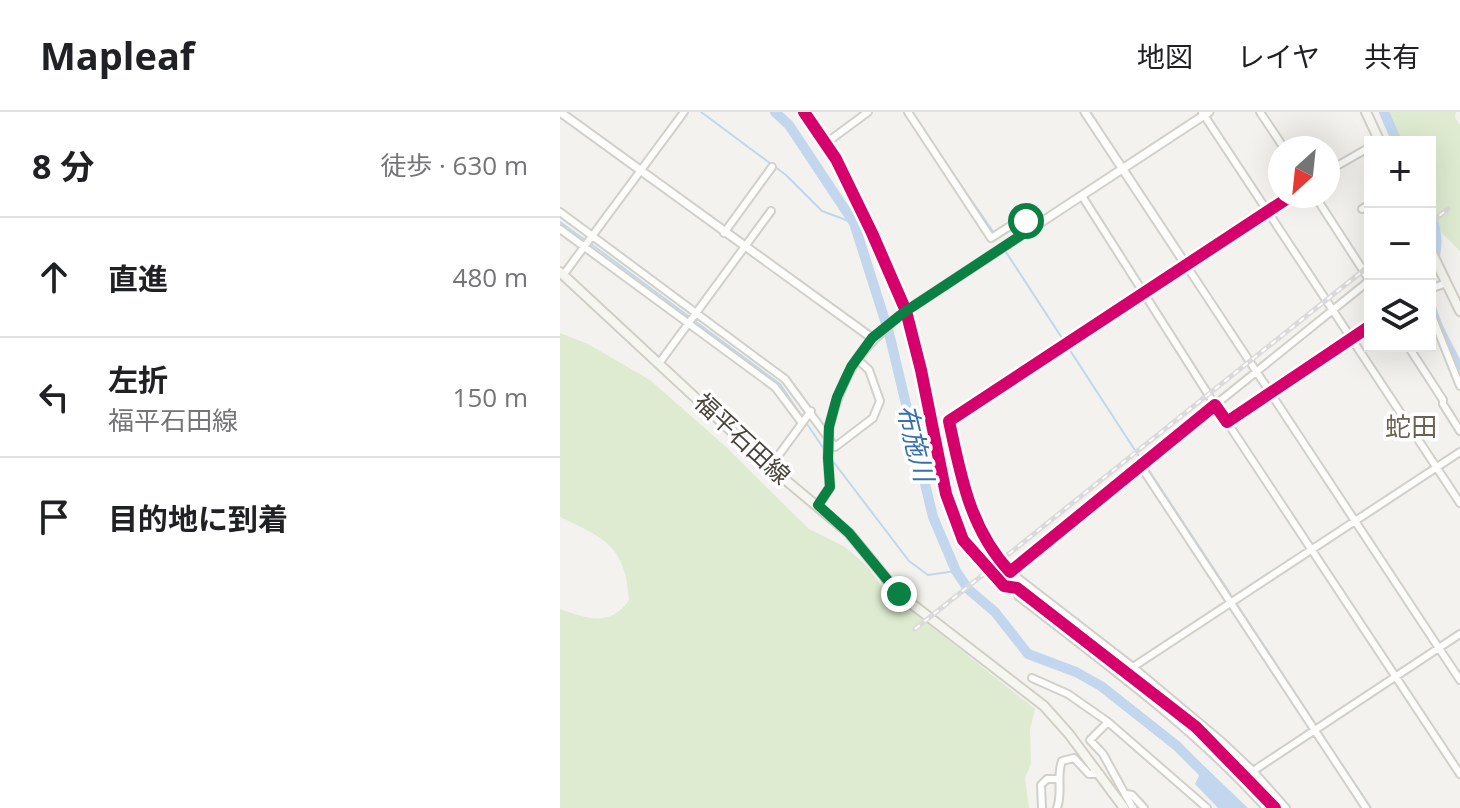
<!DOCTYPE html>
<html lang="ja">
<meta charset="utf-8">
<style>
:root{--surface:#fff;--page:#f2f2f2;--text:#202124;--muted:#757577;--line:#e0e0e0}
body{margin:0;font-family:"Open Sans","Noto Sans JP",sans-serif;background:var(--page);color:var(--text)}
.controls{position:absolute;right:24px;top:24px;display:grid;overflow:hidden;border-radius:0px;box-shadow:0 8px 32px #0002}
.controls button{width:72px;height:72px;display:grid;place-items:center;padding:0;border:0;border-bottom:2px solid var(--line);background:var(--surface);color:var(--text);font:40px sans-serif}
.compass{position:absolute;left:708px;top:24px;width:72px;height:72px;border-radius:50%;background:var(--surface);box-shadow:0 8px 32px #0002;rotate:207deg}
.stop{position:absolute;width:24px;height:24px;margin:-18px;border:6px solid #0b8043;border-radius:50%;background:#fff}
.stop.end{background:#0b8043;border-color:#fff;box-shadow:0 2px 8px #0008}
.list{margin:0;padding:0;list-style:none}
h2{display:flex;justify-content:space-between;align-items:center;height:104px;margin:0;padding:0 32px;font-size:34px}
h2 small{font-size:26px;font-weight:400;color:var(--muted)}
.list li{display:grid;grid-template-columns:52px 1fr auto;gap:24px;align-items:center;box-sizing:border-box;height:120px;padding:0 32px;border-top:2px solid var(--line)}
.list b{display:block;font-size:30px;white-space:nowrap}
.list p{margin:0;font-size:26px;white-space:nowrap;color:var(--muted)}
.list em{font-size:26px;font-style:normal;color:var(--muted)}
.icon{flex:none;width:44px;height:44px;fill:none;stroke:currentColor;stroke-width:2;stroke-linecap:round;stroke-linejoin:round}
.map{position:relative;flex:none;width:900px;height:696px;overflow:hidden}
header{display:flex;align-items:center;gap:48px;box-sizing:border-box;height:112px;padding:0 40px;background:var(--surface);border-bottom:2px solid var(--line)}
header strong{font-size:38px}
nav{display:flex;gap:44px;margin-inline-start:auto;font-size:28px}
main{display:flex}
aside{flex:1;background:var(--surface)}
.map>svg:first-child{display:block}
</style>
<header>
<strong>Mapleaf</strong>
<nav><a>地図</a><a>レイヤ</a><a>共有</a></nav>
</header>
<main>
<aside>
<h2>8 分<small>徒歩 · 630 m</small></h2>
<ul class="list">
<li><svg class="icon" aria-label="ahead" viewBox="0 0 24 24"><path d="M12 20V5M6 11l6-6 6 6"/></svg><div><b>直進</b></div><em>480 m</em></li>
<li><svg class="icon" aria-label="left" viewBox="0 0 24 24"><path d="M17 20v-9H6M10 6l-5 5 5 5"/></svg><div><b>左折</b><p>福平石田線</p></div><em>150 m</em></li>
<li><svg class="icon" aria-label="arrive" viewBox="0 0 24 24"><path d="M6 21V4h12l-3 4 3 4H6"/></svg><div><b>目的地に到着</b></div></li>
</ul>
</aside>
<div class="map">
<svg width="900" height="696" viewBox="0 0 900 696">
<rect width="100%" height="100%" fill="#f3f2ee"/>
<path fill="#deebd0" d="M 825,0 L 896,0 L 895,5 L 900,13 L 900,139 L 882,121 L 870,100 L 870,30 L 832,30 L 828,21 Z
M 0,221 L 28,232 L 90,268 L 164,333 L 249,417 L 285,435 L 307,454 L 323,476 L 475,597 L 470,617 L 471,652 L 465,666 L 469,696 L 0,696 L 0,497 C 27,507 51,515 69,488 C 66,435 45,426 0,405 Z"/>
<path fill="#c2d7ed" d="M 644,654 L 688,696 L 658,696 L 635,672 Z"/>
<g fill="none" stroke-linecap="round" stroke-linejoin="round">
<path stroke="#c2d7ed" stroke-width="2" d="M 141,0 L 226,63 L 262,99 L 294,111
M 363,18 L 434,121
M 0,110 L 25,128
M 31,132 L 220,272 L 266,340
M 444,137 L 582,349
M 272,348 L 349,449 L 368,463 L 396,459
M 586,354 L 673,486
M 676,491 L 756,613
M 759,618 L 811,696"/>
<path stroke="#c2d7ed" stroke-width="10" d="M 215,0 L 229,13 L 294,111 L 329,221 L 373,405 L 396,459 L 408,477 L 435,500 L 468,542 L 516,560 L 541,574 L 617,634 L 650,667
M 824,0 L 837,30
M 870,102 C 887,140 865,154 870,189 C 874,214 891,237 900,260"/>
<g stroke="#d1d0cb" stroke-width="10">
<path id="minor" d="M 244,0 L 276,47 L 312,121 L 346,199 L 361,258 L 386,382 L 403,428 L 444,474 L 457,476 L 636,615 L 715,696
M 348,0 L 431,126 L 458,109 L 466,109 L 472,116
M 642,0 L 900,391
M 700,0 L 724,36
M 266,31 L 308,0
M 768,59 L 810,35
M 522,84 L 655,293 L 810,168
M 731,84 L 389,309 C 401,365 410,417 450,460 L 655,293 L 667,310 L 810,214
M 755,84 L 810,169
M 802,97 L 810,92
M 0,100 L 225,267 L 275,335 L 313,306 L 320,289 L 309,258 L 297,247
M 0,117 L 215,275 L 242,311
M 164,121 L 212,55
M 626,153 L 900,568
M 4,162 L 124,0
M 870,177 L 886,171
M 870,199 L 900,274
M 848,234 L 883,288 L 883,292 L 900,319
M 100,250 L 211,99
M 667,310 L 900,662
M 580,353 L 806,696
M 210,355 L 251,299
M 450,460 L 573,555 L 900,340
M 458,484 C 544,551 633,615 706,696
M 573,555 L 660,628 L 693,659
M 472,566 L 508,582 L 548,610
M 566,684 L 543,642 L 530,628 L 548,610 L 647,696
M 482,696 L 481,673 L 487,667 L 499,667
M 497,696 C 503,680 496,665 502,649 L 514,646 L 529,662 L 540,662
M 573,696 L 566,684 L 567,682 L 572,683 L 584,696
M 726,696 L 693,659 L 900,522"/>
</g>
<g stroke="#d1d0cb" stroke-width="11">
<path id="tertiary" d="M 0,0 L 312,226
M 525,0 L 626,153
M 269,315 C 283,260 299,237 343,201 L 649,0
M 258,393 L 270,375 L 268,346"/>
</g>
<g stroke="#d1cfc5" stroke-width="12">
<path id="secondary" d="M 806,0 L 820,30
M 870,137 L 900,199
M 0,160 L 210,355 L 289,421 L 339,482 L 484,594 L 509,622 L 564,696"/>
</g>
<use href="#minor" stroke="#fdfdfc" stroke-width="6"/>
<use href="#tertiary" stroke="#fdfdfc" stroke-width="7"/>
<use href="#secondary" stroke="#f6f6f1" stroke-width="8"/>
<g stroke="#dadada" stroke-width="5">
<path id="rail" d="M 870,111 L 888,97
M 355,517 L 810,153"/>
</g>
<use href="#rail" stroke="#fff" stroke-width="2" stroke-dasharray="6" stroke-linecap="butt"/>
<g stroke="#d1d0cb" stroke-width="11" stroke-linecap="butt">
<path id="tertiary-bridge" d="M 268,346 L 269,315"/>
</g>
<use href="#tertiary-bridge" stroke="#fdfdfc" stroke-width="7"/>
<g stroke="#fff" stroke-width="17">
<path id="cycleway" d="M 244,0 L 276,47 L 312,121 L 346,199 L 361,258 L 386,382 L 403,428 L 444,474 L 457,476 L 636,615 L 715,696
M 731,84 L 389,309 C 401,365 410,417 450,460 L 655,293 L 667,310 L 810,214"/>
</g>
<use href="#cycleway" stroke="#d6006c" stroke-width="12"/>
</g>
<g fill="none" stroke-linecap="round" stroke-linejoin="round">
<path stroke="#0b8043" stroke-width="10" d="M 339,482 L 289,421 L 258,393 L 270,375 L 268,346 L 269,315 L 277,285 L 291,255 L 312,226 L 343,201 L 472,116 L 466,109"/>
</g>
<g text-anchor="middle" stroke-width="7" stroke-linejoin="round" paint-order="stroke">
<g font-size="24" fill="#494439" stroke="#fff">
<text transform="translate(182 327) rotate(43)" y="8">福平石田線</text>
</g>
<g font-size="26" fill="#6b6351" stroke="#fff">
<text x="851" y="324">蛇田</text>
</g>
<g font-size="26" font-style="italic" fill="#3970ae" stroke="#fff">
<text transform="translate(355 331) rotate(76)" y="9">布施川</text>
</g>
</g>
</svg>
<div class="controls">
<button>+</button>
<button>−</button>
<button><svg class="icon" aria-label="layers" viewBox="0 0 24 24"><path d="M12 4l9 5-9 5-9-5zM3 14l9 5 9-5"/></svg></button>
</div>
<svg class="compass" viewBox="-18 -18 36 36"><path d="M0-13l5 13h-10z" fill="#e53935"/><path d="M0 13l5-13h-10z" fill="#757577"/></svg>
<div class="stop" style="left:466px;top:109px"></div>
<div class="stop end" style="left:339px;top:482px"></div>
</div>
</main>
